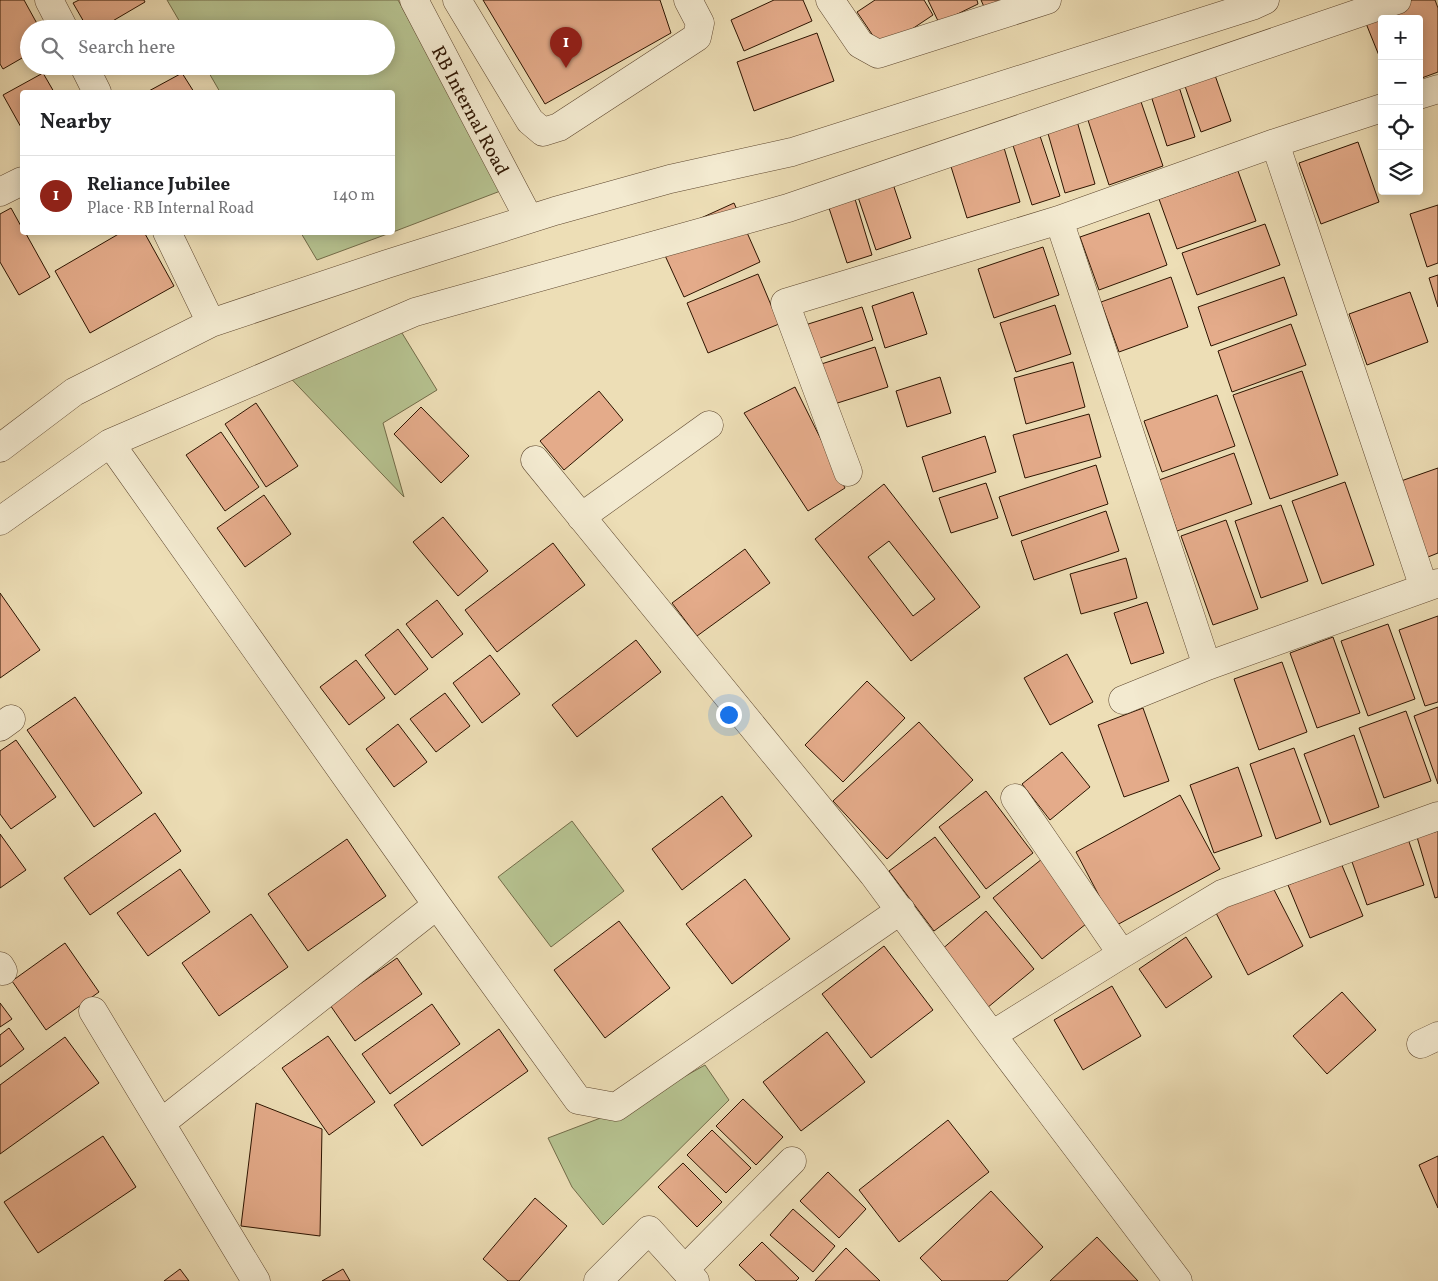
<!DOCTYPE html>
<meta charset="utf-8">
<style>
:root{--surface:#fff;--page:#f6f6f6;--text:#202124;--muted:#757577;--line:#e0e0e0;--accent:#8f2418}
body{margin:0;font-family:Vollkorn,serif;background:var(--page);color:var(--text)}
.controls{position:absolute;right:15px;top:15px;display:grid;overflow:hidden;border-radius:5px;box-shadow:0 2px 12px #0003}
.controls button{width:45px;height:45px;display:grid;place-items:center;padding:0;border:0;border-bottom:1px solid var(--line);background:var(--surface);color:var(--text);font:25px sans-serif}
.you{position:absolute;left:728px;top:714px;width:18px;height:18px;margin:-12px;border:4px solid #fff;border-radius:50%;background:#1a73e8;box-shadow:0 0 0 8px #1a73e833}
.badge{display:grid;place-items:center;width:32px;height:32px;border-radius:50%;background:var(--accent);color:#fff;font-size:16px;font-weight:700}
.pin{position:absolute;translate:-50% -41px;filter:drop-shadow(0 1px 2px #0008)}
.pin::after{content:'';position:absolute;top:26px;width:18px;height:15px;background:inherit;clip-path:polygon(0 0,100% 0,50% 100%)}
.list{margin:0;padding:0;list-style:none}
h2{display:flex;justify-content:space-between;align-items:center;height:65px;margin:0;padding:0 20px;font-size:21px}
h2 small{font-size:16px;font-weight:400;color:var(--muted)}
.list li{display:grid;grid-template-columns:32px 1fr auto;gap:15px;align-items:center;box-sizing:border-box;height:80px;padding:0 20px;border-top:1px solid var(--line)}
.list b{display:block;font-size:19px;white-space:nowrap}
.list p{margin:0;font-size:16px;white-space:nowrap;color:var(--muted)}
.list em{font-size:16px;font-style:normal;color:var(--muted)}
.icon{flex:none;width:28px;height:28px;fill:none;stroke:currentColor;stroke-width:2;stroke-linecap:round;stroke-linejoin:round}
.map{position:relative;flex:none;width:1438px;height:1281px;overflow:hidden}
.search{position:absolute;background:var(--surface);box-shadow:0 2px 12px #0003;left:20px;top:20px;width:375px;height:55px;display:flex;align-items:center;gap:12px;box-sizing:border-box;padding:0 18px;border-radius:28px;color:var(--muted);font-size:19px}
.panel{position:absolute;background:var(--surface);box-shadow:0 2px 12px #0003;left:20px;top:90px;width:375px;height:145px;border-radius:5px}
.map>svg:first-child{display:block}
</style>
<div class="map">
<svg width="1438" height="1281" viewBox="0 0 1438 1281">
<rect width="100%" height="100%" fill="#eddeb6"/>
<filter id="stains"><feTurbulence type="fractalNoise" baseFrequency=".004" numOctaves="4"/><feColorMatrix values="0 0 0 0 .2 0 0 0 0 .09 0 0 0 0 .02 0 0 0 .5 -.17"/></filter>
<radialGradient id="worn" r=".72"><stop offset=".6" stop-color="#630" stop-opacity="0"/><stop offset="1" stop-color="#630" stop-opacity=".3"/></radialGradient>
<path fill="#b6c290" stroke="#726b48" d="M 167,0 L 398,0 L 503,190 L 393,232 L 392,92 L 220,92 L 205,66 L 386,66 L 386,29 L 184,29 Z
M 301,233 L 390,233 L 317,260 Z
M 394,320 L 437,390 L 383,423 L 404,497 L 279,366 Z
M 572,821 L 624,891 L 551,947 L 498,877 Z
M 705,1065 L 729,1100 L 603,1225 L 572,1187 L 548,1138 L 632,1106 Z"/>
<path fill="#e4ab8a" stroke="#2d1400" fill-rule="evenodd" d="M 0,0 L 24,0 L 40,29 L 29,29 L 29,54 L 3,69 L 0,64 Z
M 79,0 L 144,0 L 145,2 L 99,29 L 88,29 L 73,3 Z
M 483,0 L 660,0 L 671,33 L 545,104 Z
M 774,0 L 803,0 L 812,21 L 744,51 L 731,20 Z
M 875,0 L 924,0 L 933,15 L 882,49 L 857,12 Z
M 928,0 L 977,0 L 978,4 L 939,23 Z
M 981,0 L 1027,0 L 989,18 Z
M 1412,0 L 1435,0 L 1438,8 L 1438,72 L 1419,79 L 1419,19 L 1398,19 L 1394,7 Z
M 1387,7 L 1392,19 L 1382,19 L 1382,63 L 1363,16 Z
M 817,33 L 834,81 L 754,111 L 737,62 Z
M 1209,58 L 1231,121 L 1201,132 L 1179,69 Z
M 1174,71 L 1195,137 L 1167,146 L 1146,80 Z
M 43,73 L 54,92 L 22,92 L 22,129 L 3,95 Z
M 182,73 L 194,92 L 147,92 Z
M 1139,96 L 1163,166 L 1109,185 L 1086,114 Z
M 1075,114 L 1095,184 L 1065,193 L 1045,123 Z
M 1037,127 L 1060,196 L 1032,205 L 1010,136 Z
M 1002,141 L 1020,202 L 967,218 L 948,157 Z
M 1358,142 L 1379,202 L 1321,224 L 1299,163 Z
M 1238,171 L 1256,221 L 1177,249 L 1159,199 Z
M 893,184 L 911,238 L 876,250 L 858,197 Z
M 855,199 L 872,255 L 847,263 L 829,208 Z
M 734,203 L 760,262 L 684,297 L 657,238 Z
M 1438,205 L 1438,263 L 1427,267 L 1410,214 Z
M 11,208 L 22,228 L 22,232 L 25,232 L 50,277 L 19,295 L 0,262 L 0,214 Z
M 1149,213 L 1167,265 L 1099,290 L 1080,237 Z
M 1265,224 L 1280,265 L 1197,295 L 1182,253 Z
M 122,232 L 144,232 L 174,286 L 90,333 L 55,271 Z
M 1043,247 L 1059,295 L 994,318 L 978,269 Z
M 758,274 L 779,324 L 708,353 L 687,303 Z
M 1438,275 L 1438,307 L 1429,278 Z
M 1171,277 L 1188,327 L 1119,352 L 1101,302 Z
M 1284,277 L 1297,315 L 1211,346 L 1198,307 Z
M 913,292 L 927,334 L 885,348 L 872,306 Z
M 1410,292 L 1428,342 L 1367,365 L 1349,314 Z
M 1055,305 L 1071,354 L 1016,372 L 1000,323 Z
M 862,307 L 873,340 L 814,360 L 802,326 Z
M 1291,324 L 1306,365 L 1232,392 L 1218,351 Z
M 875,347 L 888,387 L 828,406 L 815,366 Z
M 1073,362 L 1085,407 L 1026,424 L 1014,378 Z
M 1302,371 L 1338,475 L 1270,499 L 1233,395 Z
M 940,377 L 951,413 L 907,427 L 896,391 Z
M 795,387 L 845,488 L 808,511 L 744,413 Z
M 599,391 L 623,420 L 564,470 L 540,441 Z
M 1217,395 L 1235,446 L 1162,472 L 1144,421 Z
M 256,403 L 298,466 L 266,487 L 225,424 Z
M 421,407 L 469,456 L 441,483 L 394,434 Z
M 1089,414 L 1101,457 L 1025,478 L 1013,435 Z
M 221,432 L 259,487 L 225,511 L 186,455 Z
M 985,436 L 996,472 L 933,492 L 922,457 Z
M 1234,453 L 1252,504 L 1177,531 L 1159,480 Z
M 1096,465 L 1108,504 L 1012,536 L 999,497 Z
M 1438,468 L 1438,553 L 1428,557 L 1401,481 Z
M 1345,482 L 1374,565 L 1322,584 L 1292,501 Z
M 986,483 L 998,518 L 951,533 L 939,498 Z
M 884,484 L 980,607 L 911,661 L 815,539 ZM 889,541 L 935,599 L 913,616 L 868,557 Z
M 264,495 L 291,534 L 245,567 L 217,528 Z
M 1281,505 L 1308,581 L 1261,598 L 1235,521 Z
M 1106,511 L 1119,551 L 1034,580 L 1021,541 Z
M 443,517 L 488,571 L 458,596 L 413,542 Z
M 1226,520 L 1258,609 L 1213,625 L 1181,536 Z
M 553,543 L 585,585 L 497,652 L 465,610 Z
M 745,549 L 770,583 L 697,636 L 672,603 Z
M 1126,558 L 1137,598 L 1081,614 L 1070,574 Z
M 0,593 L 40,650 L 0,678 Z
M 437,600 L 463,634 L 432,658 L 406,624 Z
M 1147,602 L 1164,653 L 1131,664 L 1114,613 Z
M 1438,616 L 1438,702 L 1425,706 L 1399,630 Z
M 1388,624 L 1415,699 L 1368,716 L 1341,641 Z
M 398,629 L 428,669 L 395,695 L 365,655 Z
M 1333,637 L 1360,713 L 1317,728 L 1290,653 Z
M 636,640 L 661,672 L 577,737 L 552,705 Z
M 1067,654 L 1093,702 L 1050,725 L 1024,678 Z
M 490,655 L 520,694 L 482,723 L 453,683 Z
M 356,660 L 385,698 L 349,725 L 320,687 Z
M 1282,662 L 1307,732 L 1259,750 L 1234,679 Z
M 867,681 L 905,718 L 843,782 L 805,745 Z
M 445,693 L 470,726 L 436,752 L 410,719 Z
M 75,697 L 142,793 L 94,827 L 27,730 Z
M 1438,707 L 1438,784 L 1414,716 Z
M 1143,708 L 1169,781 L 1124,797 L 1098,725 Z
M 1406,711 L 1431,781 L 1384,798 L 1359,728 Z
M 919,722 L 973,780 L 887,859 L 833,801 Z
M 398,724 L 427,762 L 394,787 L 366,749 Z
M 1354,735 L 1379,807 L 1330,825 L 1304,754 Z
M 16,740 L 56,797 L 11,829 L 0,814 L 0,751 Z
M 1294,748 L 1321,822 L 1276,839 L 1250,764 Z
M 1062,752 L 1090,787 L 1050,820 L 1022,784 Z
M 1238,767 L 1262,836 L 1214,853 L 1190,785 Z
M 986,791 L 1033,853 L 986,889 L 939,827 Z
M 1180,795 L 1220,869 L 1115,926 L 1076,852 Z
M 722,796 L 752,836 L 682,890 L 652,849 Z
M 155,813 L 181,851 L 90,915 L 64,878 Z
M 1438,831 L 1438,897 L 1435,898 L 1417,837 Z
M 0,834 L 26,870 L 0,888 Z
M 1407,836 L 1424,885 L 1367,905 L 1350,856 Z
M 935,837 L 980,897 L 934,931 L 889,871 Z
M 347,839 L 386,896 L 308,951 L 268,894 Z
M 1042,859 L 1091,920 L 1042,959 L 993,898 Z
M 1341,863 L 1363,916 L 1310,938 L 1288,885 Z
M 180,869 L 210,912 L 148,956 L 117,913 Z
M 745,879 L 790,939 L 732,984 L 686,924 Z
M 1270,882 L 1303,946 L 1248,975 L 1215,911 Z
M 986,911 L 1034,969 L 987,1008 L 940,951 Z
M 251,914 L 288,967 L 219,1016 L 182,963 Z
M 619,921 L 670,988 L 605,1038 L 554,970 Z
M 1186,937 L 1212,977 L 1166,1008 L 1139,969 Z
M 65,943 L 99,992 L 46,1030 L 12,981 Z
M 884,946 L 933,1010 L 871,1058 L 822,994 Z
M 397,958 L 422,994 L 355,1041 L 330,1005 Z
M 1112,986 L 1141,1036 L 1083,1070 L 1054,1020 Z
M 1342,992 L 1376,1030 L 1327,1074 L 1293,1036 Z
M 0,1003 L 12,1019 L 0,1027 Z
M 432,1004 L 460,1044 L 390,1094 L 362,1054 Z
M 9,1028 L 24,1049 L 0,1067 L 0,1035 Z
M 499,1029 L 528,1071 L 422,1146 L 394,1105 Z
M 827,1032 L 865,1082 L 801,1131 L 763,1082 Z
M 328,1036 L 375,1102 L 329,1135 L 282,1068 Z
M 65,1037 L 99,1083 L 0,1154 L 0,1085 Z
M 743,1099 L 783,1137 L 756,1165 L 716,1126 Z
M 256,1103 L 322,1129 L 320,1236 L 241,1226 Z
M 948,1120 L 989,1172 L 899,1242 L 859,1190 Z
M 712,1130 L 751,1168 L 726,1193 L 687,1155 Z
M 103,1136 L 136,1187 L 38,1253 L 4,1202 Z
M 1438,1156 L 1438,1208 L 1419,1165 Z
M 683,1163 L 722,1202 L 697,1227 L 658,1187 Z
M 828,1172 L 866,1209 L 839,1238 L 800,1201 Z
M 991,1191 L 1043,1247 L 1007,1281 L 942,1281 L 920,1258 Z
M 535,1198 L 567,1226 L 519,1281 L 508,1281 L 483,1259 Z
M 793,1209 L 835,1246 L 813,1272 L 770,1235 Z
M 1097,1237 L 1138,1281 L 1050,1281 Z
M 762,1242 L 799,1278 L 796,1281 L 756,1281 L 739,1265 Z
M 846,1248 L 880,1281 L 815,1281 Z
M 180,1269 L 189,1281 L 164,1281 Z
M 343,1269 L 350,1281 L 322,1281 Z"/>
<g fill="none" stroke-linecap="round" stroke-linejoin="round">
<g stroke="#5d462e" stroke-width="29">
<path id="street" d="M 49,0 L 64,29
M 414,0 L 529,219
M 457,0 L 530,121 L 543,132 L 559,127 L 697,37 L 700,23 L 688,0
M 830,0 L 860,44 L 878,54 L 1047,0
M 84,66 L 97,92
M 1419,95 L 1438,89
M 1275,143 L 1424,588
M 0,192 L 22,181
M 1059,220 L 1207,666
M 167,232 L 211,323
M 110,443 L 437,905 L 578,1100 L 616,1107 L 901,910
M 0,448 L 74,392 L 211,323 L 387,264 L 555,211 L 670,179 L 792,152 L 1252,6 L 1265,0
M 535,460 L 873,874 L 992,1035 L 1178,1281
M 848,472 L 785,303 L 1059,220 L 1275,143 L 1382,108
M 581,517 L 709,425
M 0,521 L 110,443 L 415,312 L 788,208 L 1397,0
M 1123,700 L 1207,666 L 1438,583
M 0,727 L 11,719
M 1015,798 L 1122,954
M 0,966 L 3,971
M 93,1011 L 256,1281
M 992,1035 L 1122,954 L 1222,894 L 1438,816
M 1421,1044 L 1438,1036
M 161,1123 L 437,905
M 685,1269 L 792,1161
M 598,1281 L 649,1230 L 695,1281"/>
</g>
<use href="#street" stroke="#f3ead0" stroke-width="28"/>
</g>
<g text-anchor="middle" stroke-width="4" stroke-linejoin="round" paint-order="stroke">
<g font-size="19" fill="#2d1400" stroke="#f3ead0">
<text transform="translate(471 110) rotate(62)" y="7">RB Internal Road</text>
</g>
</g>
<rect width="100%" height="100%" filter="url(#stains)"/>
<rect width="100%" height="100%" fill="url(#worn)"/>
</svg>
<div class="controls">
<button>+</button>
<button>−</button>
<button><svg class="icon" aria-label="locate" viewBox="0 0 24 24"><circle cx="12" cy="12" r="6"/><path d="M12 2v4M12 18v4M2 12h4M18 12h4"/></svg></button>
<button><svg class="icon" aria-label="layers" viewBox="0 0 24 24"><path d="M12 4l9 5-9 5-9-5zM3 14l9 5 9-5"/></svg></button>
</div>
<div class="you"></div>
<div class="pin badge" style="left:566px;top:68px">1</div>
<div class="search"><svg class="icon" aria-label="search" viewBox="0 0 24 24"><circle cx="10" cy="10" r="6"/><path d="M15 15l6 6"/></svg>Search here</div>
<section class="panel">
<h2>Nearby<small></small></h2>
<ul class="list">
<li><span class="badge">1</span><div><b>Reliance Jubilee</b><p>Place · RB Internal Road</p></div><em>140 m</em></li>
</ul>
</section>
</div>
